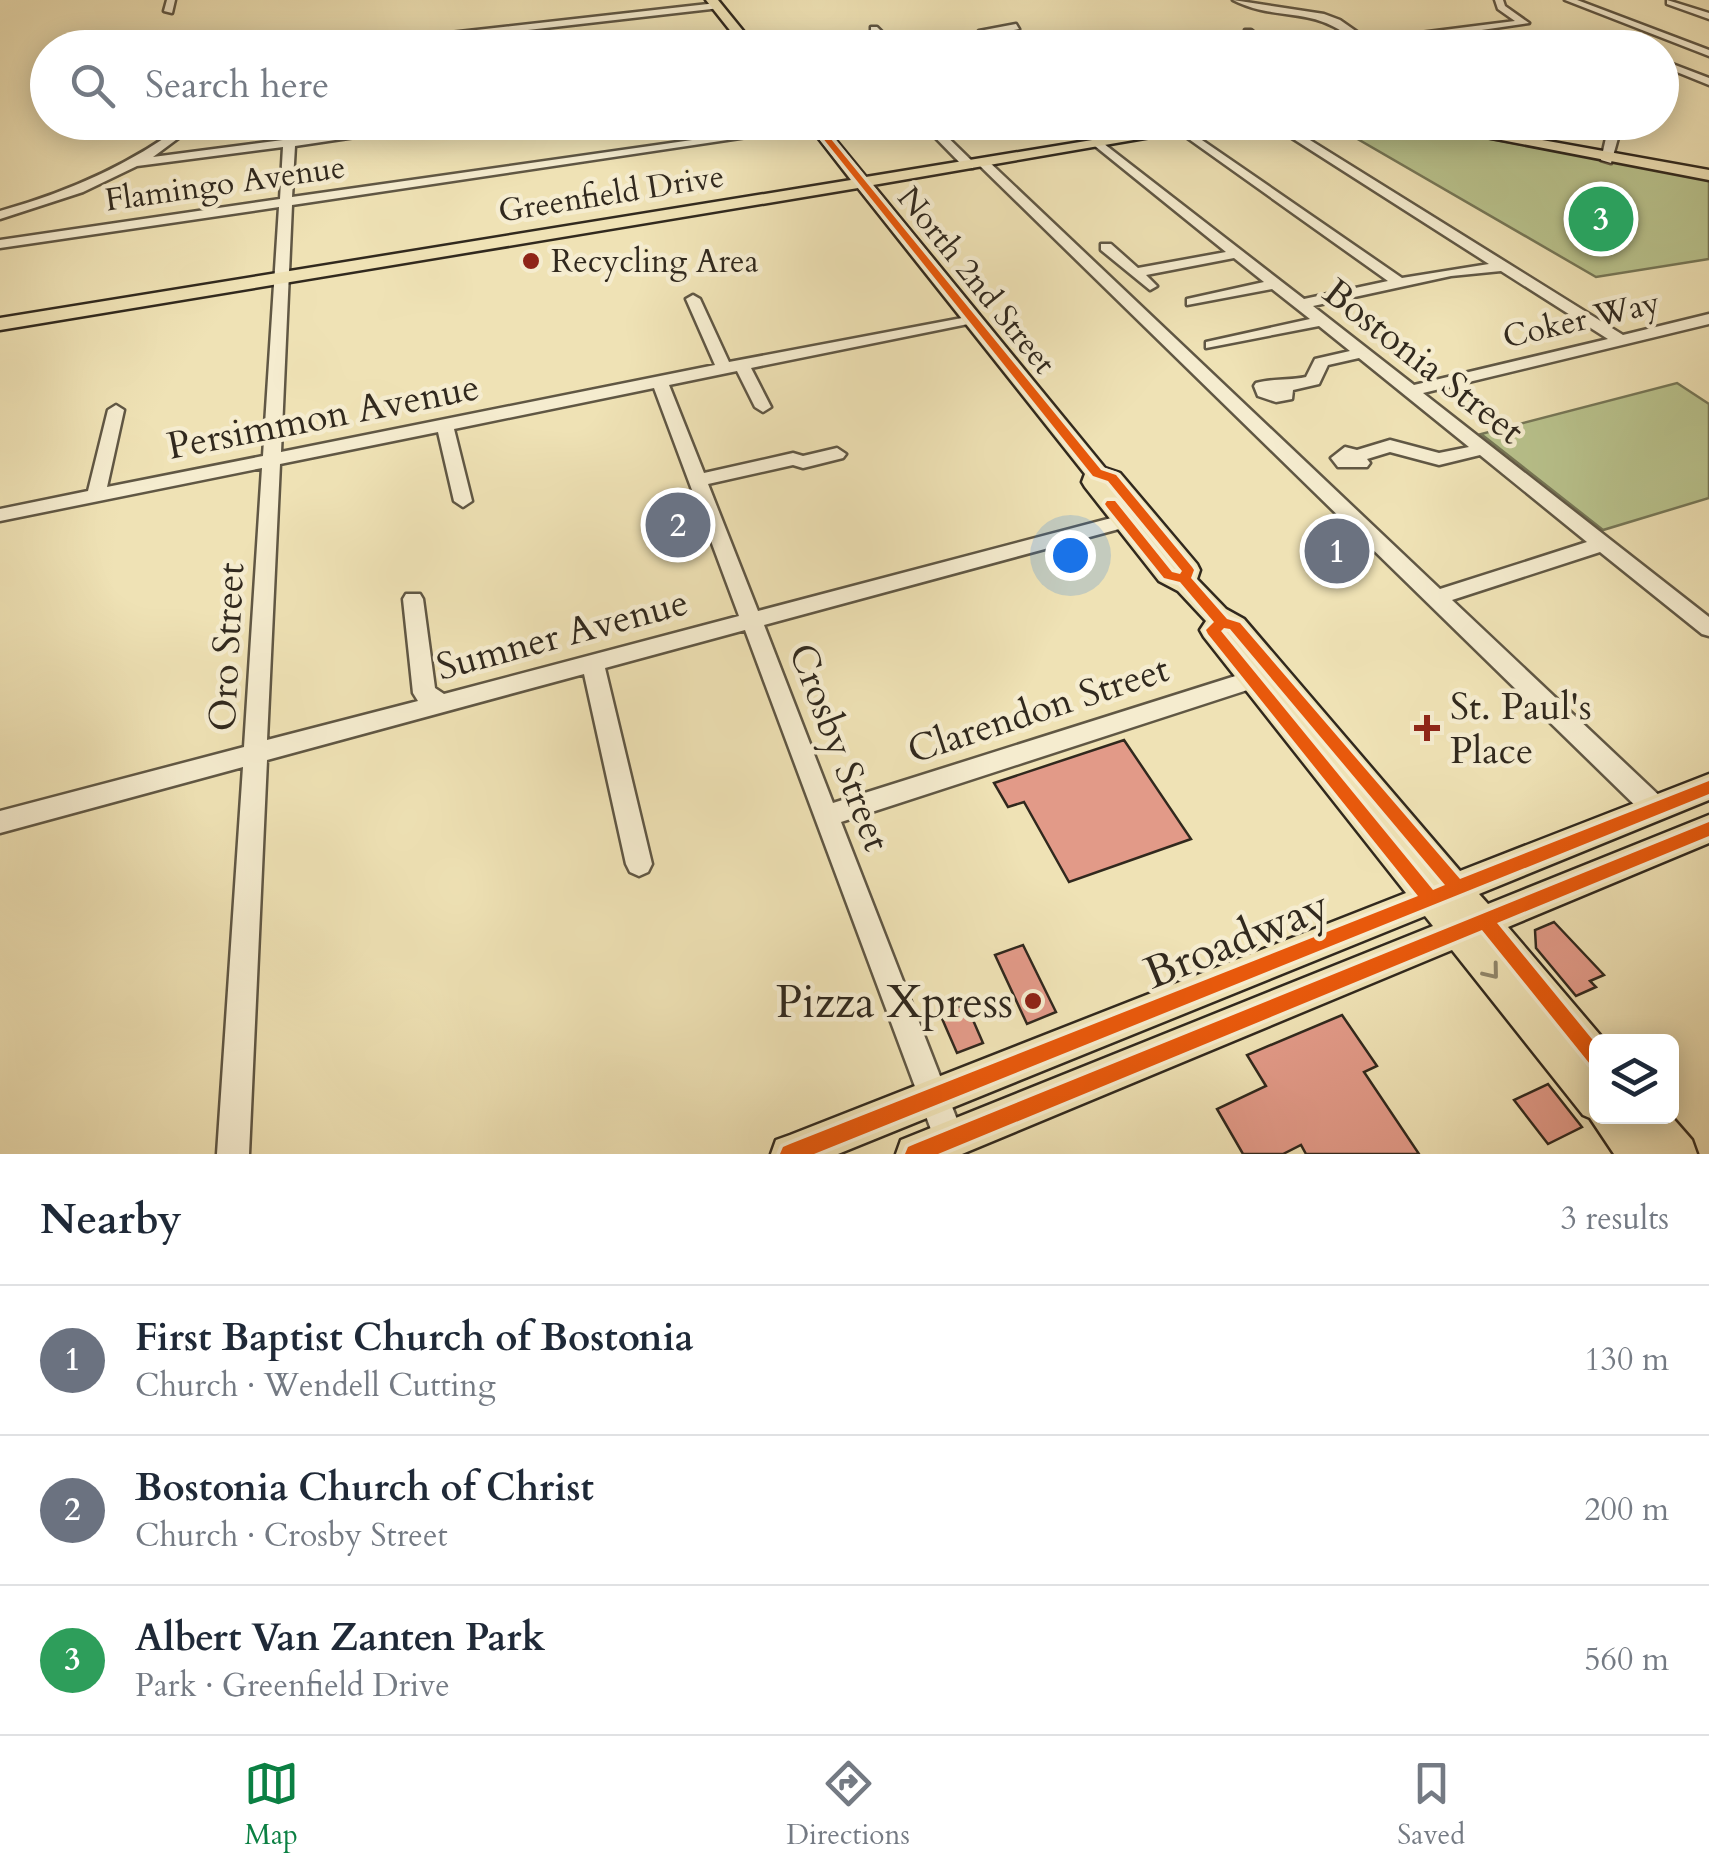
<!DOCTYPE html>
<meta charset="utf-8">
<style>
:root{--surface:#fff;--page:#f2f2f3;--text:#1f2937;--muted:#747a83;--line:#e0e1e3;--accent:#0b8043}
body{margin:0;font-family:Cardo,serif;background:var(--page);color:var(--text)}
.controls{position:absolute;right:30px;bottom:30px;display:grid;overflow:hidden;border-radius:15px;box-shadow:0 5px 25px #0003}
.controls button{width:90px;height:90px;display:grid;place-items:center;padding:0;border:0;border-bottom:2px solid var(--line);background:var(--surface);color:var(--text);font:50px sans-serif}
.you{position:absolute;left:1070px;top:555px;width:35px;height:35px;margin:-25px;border:8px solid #fff;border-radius:50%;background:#1a73e8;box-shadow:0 0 0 15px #1a73e833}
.badge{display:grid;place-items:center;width:65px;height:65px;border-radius:50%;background:var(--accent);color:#fff;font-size:32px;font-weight:700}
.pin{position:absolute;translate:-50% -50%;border:5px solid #fff;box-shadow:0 2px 10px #0006}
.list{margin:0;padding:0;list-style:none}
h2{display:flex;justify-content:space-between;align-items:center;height:130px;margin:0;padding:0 40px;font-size:42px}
h2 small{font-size:32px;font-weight:400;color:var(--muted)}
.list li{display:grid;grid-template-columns:65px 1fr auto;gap:30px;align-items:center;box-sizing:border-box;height:150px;padding:0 40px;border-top:2px solid var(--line)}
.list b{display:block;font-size:38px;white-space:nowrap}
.list p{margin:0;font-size:32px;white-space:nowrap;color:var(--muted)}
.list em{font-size:32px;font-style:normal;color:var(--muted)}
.icon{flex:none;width:55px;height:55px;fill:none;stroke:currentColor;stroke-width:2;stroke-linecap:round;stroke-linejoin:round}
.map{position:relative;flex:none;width:1709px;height:1154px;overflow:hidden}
.search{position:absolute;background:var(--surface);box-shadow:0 5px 25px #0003;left:30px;right:30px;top:30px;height:110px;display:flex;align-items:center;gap:25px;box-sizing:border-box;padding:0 35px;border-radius:55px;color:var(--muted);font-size:38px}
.sheet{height:580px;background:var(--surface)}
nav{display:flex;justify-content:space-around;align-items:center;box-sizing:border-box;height:140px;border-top:2px solid var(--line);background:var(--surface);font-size:28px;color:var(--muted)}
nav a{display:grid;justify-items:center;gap:5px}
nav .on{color:var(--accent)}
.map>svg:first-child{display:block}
</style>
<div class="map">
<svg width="1709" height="1154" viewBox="0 0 1709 1154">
<rect width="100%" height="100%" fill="#efe2b5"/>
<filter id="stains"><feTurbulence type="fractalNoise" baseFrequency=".002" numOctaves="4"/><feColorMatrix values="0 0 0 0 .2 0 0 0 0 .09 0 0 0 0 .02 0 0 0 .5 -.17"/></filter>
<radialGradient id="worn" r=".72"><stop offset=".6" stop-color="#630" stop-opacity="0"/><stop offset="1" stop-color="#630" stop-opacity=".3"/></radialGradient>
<path fill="#b9c38d" stroke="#757656" stroke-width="2.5" d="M 1330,123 L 1403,123 L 1709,179 L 1709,259 L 1596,277 Z
M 1677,383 L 1709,404 L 1709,498 L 1603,530 L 1481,434 Z"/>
<path fill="#e29a88" stroke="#31291e" stroke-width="2.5" d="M 1124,740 L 1191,839 L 1069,882 L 1024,802 L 1008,807 L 994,783 Z
M 1554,922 L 1604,975 L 1590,981 L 1596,987 L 1576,996 L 1536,948 L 1535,930 Z
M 1023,945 L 1056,1012 L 1027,1024 L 995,955 Z
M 966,1004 L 983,1043 L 957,1053 L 940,1014 Z
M 1342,1015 L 1377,1066 L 1364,1072 L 1419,1154 L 1306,1154 L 1301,1145 L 1283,1154 L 1243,1154 L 1217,1109 L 1266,1086 L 1247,1055 Z
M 1548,1084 L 1582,1127 L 1548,1144 L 1514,1100 Z"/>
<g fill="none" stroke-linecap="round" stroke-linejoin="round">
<g stroke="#605744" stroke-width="5">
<path id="minor" d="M 167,0 L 175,0 L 172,13 L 164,11 Z
M 1233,0 L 1324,14 L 1340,20 L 1360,34 L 1420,33 L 1515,21 L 1498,9 L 1495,0 L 1503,0 L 1505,6 L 1529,23 L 1420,39 L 1365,40 L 1371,46 L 1362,48 C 1317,2 1280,24 1233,0 Z
M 1565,0 L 1577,0 L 1709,50 L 1709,56 Z
M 1667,0 L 1709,13 L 1709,19 L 1667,4 Z
M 717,3 L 720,8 L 396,45 L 284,48 L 311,40 L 396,39 Z
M 1016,24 L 1019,29 L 985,35 L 980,42 L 1015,48 L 956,45 L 902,48 L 956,39 L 970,41 L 979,31 Z
M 871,27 L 877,27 L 898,48 L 887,48 L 871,31 Z
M 1245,30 L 1251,30 L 1273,48 L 1261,48 L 1245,34 Z
M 747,38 L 744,43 L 672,48 L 677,45 Z
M 1662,60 L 1709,78 L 1709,85 L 1662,66 Z
M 187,122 L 200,122 L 153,157 L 421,122 L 456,122 L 295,146 L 292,197 L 819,122 L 814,127 L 292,205 L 281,452 L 715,365 L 686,299 L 693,295 L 700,299 L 729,362 L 978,315 L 978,321 L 973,323 L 751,368 L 771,407 L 763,412 L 755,407 L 737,371 L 669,385 L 704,473 L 793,453 L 803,456 L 837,448 L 846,454 L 843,458 L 803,468 L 793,465 L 708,484 L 758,611 L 1138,511 L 1147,517 L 1145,522 L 764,625 L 833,803 L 1267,666 L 1275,669 L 1278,675 L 1275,681 L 841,822 L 965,1140 L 961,1151 L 953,1154 L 939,1151 L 745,630 L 605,668 L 652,864 L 648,872 L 639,876 L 630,872 L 626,864 L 584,674 L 267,760 L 249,1154 L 217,1154 L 243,767 L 0,833 L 0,811 L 244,747 L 262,468 L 0,521 L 0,509 L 88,491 L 108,410 L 116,405 L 124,410 L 107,487 L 263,456 L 279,207 L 0,248 L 0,240 L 280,199 L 283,147 L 137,166 L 83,192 L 0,219 L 0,211 C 68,192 130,165 187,122 ZM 654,388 L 739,616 L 444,694 L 435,688 L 423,599 L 420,594 L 406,594 L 403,599 L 413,693 L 418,701 L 267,740 L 280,464 L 438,432 L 454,501 L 463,507 L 472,501 L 454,429 Z
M 920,122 L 932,122 L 973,162 L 973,168 L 965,168 Z
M 1267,122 L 1281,122 L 1623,335 L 1709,314 L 1709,324 L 1423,393 L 1709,617 L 1709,636 L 1702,634 L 1600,552 L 1452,600 L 1665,801 L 1668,809 L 1665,817 L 1656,820 L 1647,817 L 977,163 L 987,160 L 1440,589 L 1587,542 L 1480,455 L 1439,465 L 1390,452 L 1367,459 L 1370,463 L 1367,467 L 1338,467 L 1331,458 L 1345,447 L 1357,450 L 1390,440 L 1439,453 L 1469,447 L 1359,358 L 1328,365 L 1319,384 L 1293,390 L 1292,399 L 1276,402 L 1258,396 L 1254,386 L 1256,383 C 1274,378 1288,381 1306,377 L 1315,359 L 1350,351 L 1319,326 L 1206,348 L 1206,342 L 1310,319 L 1272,289 L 1187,305 L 1187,299 L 1264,282 L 1234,258 L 1146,275 L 1157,286 L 1150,290 L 1101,250 L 1101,244 L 1111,244 L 1138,268 L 1226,252 L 1095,146 L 1095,142 L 1099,140 L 1304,299 L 1388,281 L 1179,132 L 1179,128 L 1183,127 L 1402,278 L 1489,264 ZM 1501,271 L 1608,339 L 1414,385 L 1313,306 L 1451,276 Z
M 1587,122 C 1603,122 1609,124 1618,138 L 1611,163 L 1601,160 L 1606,138 Z"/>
</g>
<g stroke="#31291e" stroke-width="5">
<path id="major" d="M 706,0 L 718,0 L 757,48 L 744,48 Z
M 806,122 L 821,122 L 866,177 L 1202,122 L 1238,122 L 873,185 L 1105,468 L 1120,473 L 1197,564 L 1200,570 L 1197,579 L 1226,609 L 1244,619 L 1460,871 L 1709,774 L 1709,800 L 1479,894 L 1488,904 L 1709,815 L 1709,843 L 1508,927 L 1606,1042 L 1596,1042 L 1596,1116 L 1671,1116 L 1692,1140 L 1697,1154 L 1614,1154 L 1590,1118 L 1583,1115 L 1452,950 L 962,1154 L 896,1154 L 901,1140 L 1433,926 L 1425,916 L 838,1154 L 771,1154 L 776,1140 L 790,1135 L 1406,893 L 1204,637 L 1200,630 L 1206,621 L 1178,591 L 1159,581 L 1085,487 L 1082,482 L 1085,474 L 858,188 L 0,330 L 0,318 L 851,180 Z
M 1408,122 L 1442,122 L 1709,170 L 1709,180 Z"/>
</g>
<use href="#minor" fill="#f5eccf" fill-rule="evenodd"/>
<use href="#major" fill="#efe2b5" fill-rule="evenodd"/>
<g stroke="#f5eccf" stroke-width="7">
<path id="cycleway" d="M 810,122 L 817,122 L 1101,470 L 1116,475 L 1192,567 L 1194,570 L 1191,578 L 1227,619 L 1240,623 L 1460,879 L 1709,781 L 1709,794 L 814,1154 L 780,1154 L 783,1147 L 790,1144 L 1418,896 L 1208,634 L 1206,630 L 1214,622 L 1180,582 L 1164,578 L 1107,507 L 1105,504 L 1107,501 L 1115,501 L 1172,572 L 1180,574 L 1182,571 L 1108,481 L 1093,476 ZM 1224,628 L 1230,629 L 1445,885 L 1433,890 L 1221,631 Z
M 1709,822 L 1709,836 L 1497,923 L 1596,1044 L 1596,1067 L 1590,1064 L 1482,930 L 938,1154 L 905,1154 L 908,1147 L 915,1144 Z"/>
</g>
<use href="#cycleway" fill="#e8590c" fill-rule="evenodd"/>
</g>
<defs><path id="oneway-chevron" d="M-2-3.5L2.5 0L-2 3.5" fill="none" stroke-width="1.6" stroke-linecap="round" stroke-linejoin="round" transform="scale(2.5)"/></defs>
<use stroke="#90866a" href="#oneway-chevron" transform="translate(1492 972) rotate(51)"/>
<g fill="#8f2418" stroke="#f5eccf" stroke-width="4">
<circle cx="531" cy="261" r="10"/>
<path d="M1422 713h10v10h10v10h-10v10h-10v-10h-10v-10h10z"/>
<circle cx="1033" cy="1001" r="10"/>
</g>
<g text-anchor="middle" stroke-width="9" stroke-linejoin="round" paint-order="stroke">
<g font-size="32" fill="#31291e" stroke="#f5eccf">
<text transform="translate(225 183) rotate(-8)" y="11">Flamingo Avenue</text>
<text transform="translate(611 193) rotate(-9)" y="11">Greenfield Drive</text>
<text transform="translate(977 280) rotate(51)" y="11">North 2nd Street</text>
<text transform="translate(1581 319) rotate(-13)" y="11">Coker Way</text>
</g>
<g font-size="32" fill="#31291e" stroke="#f5eccf" text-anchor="start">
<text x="551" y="272">Recycling Area</text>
</g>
<g font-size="38" fill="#31291e" stroke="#f5eccf">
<text transform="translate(1424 361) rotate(38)" y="13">Bostonia Street</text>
<text transform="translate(323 416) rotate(-11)" y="13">Persimmon Avenue</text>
<text transform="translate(562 634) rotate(-15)" y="13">Sumner Avenue</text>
<text transform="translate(226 647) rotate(-87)" y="13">Oro Street</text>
<text transform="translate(1038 709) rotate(-18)" y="13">Clarendon Street</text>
<text transform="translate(840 747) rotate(69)" y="13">Crosby Street</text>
</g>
<g font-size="38" fill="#31291e" stroke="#f5eccf" text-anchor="start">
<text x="1450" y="719">St. Paul's<tspan x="1450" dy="44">Place</tspan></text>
</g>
<g font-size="45" fill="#31291e" stroke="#f5eccf">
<text transform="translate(1236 938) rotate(-22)" y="16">Broadway</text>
</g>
<g font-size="45" fill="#31291e" stroke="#f5eccf" text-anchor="end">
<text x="1013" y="1017">Pizza Xpress</text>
</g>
</g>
<rect width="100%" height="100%" filter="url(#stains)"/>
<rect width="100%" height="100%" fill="url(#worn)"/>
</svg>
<div class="controls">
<button><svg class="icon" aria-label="layers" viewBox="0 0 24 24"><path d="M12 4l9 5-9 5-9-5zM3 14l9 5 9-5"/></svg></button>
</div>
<div class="you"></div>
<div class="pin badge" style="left:1337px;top:551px;background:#6b7280">1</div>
<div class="pin badge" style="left:678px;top:525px;background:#6b7280">2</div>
<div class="pin badge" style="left:1601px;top:219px;background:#2e9e5b">3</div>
<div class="search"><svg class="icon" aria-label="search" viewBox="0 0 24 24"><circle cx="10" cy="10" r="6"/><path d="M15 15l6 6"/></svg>Search here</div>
</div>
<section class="sheet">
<h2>Nearby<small>3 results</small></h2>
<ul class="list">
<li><span class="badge" style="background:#6b7280">1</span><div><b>First Baptist Church of Bostonia</b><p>Church · Wendell Cutting</p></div><em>130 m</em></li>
<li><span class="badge" style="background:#6b7280">2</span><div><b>Bostonia Church of Christ</b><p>Church · Crosby Street</p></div><em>200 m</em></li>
<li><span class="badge" style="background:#2e9e5b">3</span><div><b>Albert Van Zanten Park</b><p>Park · Greenfield Drive</p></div><em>560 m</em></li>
</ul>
</section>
<nav>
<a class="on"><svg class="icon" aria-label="map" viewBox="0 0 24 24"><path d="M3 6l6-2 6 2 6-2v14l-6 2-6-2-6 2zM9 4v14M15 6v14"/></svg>Map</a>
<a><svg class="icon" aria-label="directions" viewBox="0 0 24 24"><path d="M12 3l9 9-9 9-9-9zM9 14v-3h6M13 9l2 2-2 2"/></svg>Directions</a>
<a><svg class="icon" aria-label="saved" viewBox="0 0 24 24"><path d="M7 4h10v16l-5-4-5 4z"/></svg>Saved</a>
</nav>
